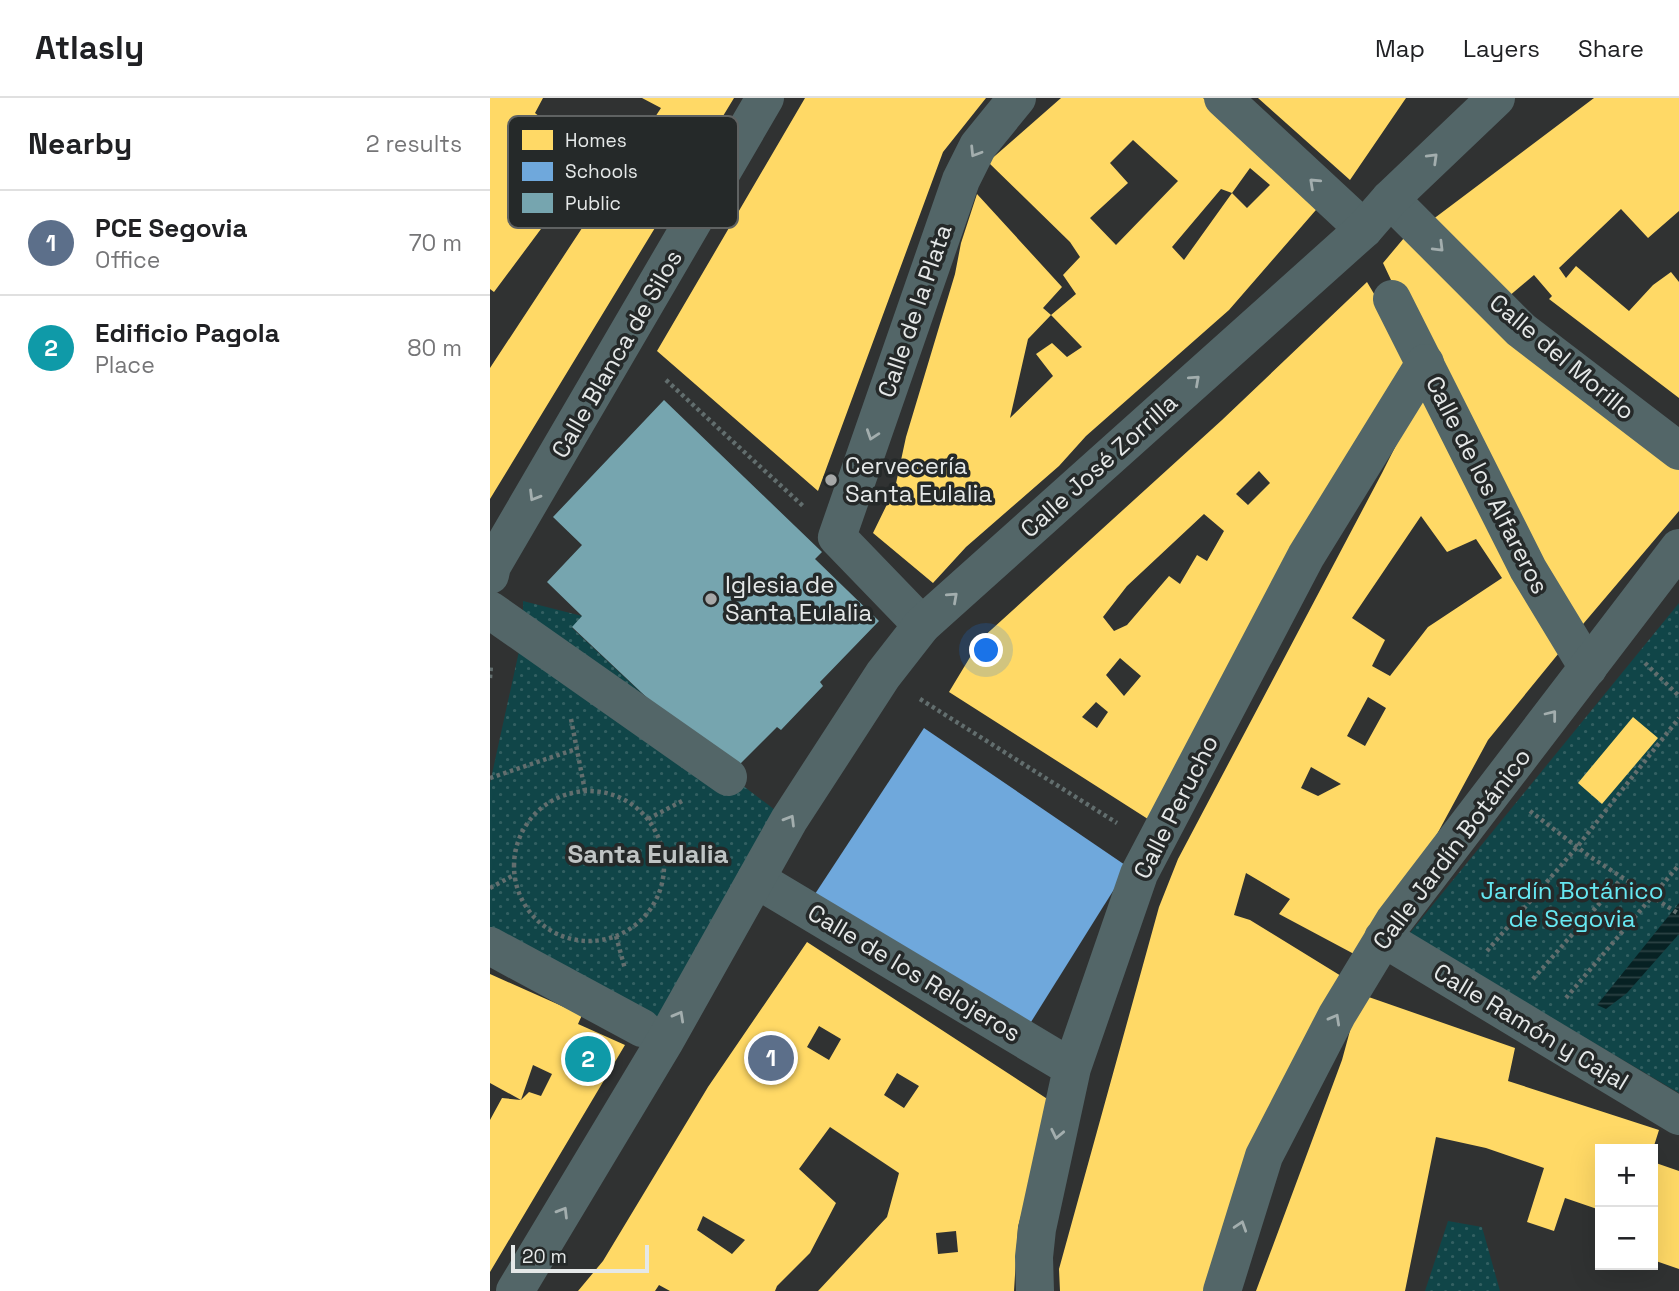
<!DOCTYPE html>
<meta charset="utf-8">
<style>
:root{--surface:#fff;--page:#f2f2f2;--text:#202124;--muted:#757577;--line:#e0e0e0;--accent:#5c5e5f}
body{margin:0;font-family:"Space Grotesk",sans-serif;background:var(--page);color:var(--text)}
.controls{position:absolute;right:21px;bottom:21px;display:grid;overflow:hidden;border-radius:0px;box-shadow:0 7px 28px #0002}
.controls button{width:63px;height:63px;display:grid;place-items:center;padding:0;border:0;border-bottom:2px solid var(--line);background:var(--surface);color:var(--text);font:35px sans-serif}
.scale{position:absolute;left:21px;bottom:18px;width:138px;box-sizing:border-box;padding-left:7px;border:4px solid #e5e8e8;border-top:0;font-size:19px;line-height:24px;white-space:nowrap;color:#e5e8e8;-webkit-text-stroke:5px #252929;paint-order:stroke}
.you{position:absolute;left:497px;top:553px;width:24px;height:24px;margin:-18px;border:5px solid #fff;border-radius:50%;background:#1a73e8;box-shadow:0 0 0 10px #1a73e833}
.badge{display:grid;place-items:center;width:46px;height:46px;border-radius:50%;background:var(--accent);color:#fff;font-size:23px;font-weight:700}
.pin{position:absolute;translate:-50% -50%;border:4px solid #fff;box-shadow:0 2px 7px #0006}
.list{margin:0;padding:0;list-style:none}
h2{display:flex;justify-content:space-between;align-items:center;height:91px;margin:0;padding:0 28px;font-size:30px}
h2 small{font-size:23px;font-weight:400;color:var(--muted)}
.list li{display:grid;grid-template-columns:46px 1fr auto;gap:21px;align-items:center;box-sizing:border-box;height:105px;padding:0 28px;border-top:2px solid var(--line)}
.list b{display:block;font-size:26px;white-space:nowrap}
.list p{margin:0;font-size:23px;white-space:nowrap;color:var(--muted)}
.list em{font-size:23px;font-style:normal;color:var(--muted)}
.map{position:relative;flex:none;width:1189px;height:1193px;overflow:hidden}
header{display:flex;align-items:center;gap:42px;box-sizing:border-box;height:98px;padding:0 35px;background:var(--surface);border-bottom:2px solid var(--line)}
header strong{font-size:33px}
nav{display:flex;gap:38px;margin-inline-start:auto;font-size:24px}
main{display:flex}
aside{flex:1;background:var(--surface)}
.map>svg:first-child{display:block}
</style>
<header>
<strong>Atlasly</strong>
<nav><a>Map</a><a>Layers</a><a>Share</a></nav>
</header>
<main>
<aside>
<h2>Nearby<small>2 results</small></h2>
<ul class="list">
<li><span class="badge" style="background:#5c6f8a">1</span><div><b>PCE Segovia</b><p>Office</p></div><em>70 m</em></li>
<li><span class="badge" style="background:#0f9aa8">2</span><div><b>Edificio Pagola</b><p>Place</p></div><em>80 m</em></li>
</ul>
</aside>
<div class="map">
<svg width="1189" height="1193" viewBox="0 0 1189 1193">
<defs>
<pattern id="green-dots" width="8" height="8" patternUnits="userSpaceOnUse" patternTransform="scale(1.75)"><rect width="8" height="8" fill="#104548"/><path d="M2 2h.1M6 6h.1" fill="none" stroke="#336062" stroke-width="1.8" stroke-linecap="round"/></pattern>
<pattern id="water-rules" width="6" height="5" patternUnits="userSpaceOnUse" patternTransform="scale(1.75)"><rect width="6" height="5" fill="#072123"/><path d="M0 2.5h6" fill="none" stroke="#2b4143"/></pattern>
</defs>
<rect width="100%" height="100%" fill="#303232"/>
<path fill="url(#green-dots)" d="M 33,503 L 92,518 L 82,530 L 239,677 L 285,712 L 163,936 L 0,848 L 0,685 L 33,535 Z
M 1189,505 L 1189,995 L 919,836 Z
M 958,1123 L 992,1129 L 1010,1193 L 935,1193 Z"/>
<path fill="url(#water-rules)" d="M 1189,805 L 1189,836 L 1137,895 L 1116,911 L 1107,907 Z"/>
<path fill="#ffd966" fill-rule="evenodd" d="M 0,0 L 53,0 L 45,15 L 80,43 L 83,88 L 4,194 L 0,191 Z
M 152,0 L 244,0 L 0,401 L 0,270 L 171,10 Z
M 315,0 L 496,0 L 453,54 L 328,393 L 167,253 Z
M 571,0 L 713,0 L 832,105 L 739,212 L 596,338 L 569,368 L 476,449 L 443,485 L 383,435 L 405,390 L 416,339 L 465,176 L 471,145 L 487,96 L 572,189 L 553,210 L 561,217 L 538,241 L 520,320 L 563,278 L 546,256 L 562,245 L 577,259 L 592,249 L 561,217 L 586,196 L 573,177 L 590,159 L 580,144 L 498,64 ZM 643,42 L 688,83 L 626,147 L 600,120 L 638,85 L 620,65 ZM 760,70 L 780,87 L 757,110 L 742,95 L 694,162 L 682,149 L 731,91 L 742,95 Z
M 768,0 L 916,0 L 860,82 Z
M 1104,0 L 1189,0 L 1189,113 L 1158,140 L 1131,111 L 1069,170 L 1076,180 L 1086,168 L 1139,213 L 1163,187 L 1181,174 L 1189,184 L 1189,300 L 1059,201 L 1062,198 L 1044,177 L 1012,204 L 934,128 Z
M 919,134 L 1189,370 L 1189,413 L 1088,532 L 934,252 L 893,165 Z
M 877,184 L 922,260 L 661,723 L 459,594 L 491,541 L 732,322 ZM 769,373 L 780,385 L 758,407 L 746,396 ZM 714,416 L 734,433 L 717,463 L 707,457 L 690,486 L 679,478 L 637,527 L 624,533 L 613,519 L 637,488 ZM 630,560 L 651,578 L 634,598 L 616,577 ZM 606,604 L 618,614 L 607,630 L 592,619 Z
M 934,292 L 1073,550 L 998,642 L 939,751 L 864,856 L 789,816 L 800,801 L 756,775 L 744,817 L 760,822 L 856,881 L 722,1193 L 570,1193 L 569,1171 L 669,809 L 688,761 L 892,375 ZM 931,418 L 957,454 L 986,441 L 1012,480 L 938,529 L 900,578 L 882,568 L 895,542 L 862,520 ZM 878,599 L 896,610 L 875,648 L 857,638 ZM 821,669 L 851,686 L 828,698 L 811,690 Z
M 1143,619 L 1168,640 L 1112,706 L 1088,685 Z
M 317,844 L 562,1004 L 528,1129 L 524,1193 L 328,1193 L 397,1119 L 409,1075 L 340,1029 L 309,1071 L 346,1105 L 320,1155 L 287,1188 L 285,1193 L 180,1193 L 169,1187 L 165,1193 L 88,1193 L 113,1163 L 218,989 ZM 329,928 L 351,941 L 339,962 L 317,949 ZM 407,975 L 429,988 L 414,1010 L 394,997 ZM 213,1118 L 255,1142 L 242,1156 L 207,1132 ZM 466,1133 L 468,1154 L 448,1156 L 446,1135 Z
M 0,876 L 92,917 L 88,926 L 135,947 L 0,1174 L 0,1022 L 12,1000 L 31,1002 L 0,985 ZM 43,967 L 62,976 L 51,998 L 39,994 L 31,1002 Z
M 870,896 L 1025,950 L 1018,983 L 1169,1032 L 1163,1051 L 1110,1051 L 1110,1112 L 1075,1100 L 1064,1133 L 1037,1124 L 1054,1070 L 996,1050 L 946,1039 L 915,1193 L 766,1193 L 852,962 Z
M 1163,1064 L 1189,1073 L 1189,1171 L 1163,1162 Z"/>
<path fill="#6fa8dc" d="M 434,630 L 638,769 L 536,932 L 323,799 Z"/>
<path fill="#76a5af" d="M 174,302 L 332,454 L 325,461 L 389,523 L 330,584 L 333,588 L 291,632 L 287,629 L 239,677 L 82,529 L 92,518 L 57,484 L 92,447 L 63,419 Z"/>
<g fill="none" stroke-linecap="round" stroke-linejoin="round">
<path stroke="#626e6e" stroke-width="4.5" stroke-dasharray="3.5 3.5" stroke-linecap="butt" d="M 176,282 L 313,408
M 1155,565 L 1189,598
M 0,580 L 1,567
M 430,601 L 627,725
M 81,621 L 95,693
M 0,680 L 86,651
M24 768a75 75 0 1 1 150 0a75 75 0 1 1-150 0Z
M 1040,713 L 1099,758 L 1189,816
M 158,721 L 194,702
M 0,790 L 24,777
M 126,838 L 135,871
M 997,853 L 1087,749 L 1189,620
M 1043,881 L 1132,780
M 1076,900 L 1189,767"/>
<path stroke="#536668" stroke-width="38" d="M 902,201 L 1038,471 L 1098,570
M 0,512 L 238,679
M 0,848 L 152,930"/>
<path stroke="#536668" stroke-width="38" d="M 733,0 L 874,131
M 900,101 L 1031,232 L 1189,353
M 0,477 L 2,468 L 275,0
M 432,527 L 347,439 L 471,82 L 488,48 L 527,0
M 266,781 L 582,970
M 893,840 L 1189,1018
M 545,1193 L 544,1159 L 547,1131 L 582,970 L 649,776 L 816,458 L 935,265
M 732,1193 L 774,1058 L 847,917 L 904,823 L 1189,450"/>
<path stroke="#536668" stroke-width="38" d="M 25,1193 L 175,943 L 299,722 L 393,577 L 432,527 L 874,131 L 900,101 L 1006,0"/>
</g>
<defs><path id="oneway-chevron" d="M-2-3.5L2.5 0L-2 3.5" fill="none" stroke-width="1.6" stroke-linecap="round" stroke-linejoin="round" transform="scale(1.75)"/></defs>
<g stroke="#a3aeae">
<use href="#oneway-chevron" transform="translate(485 54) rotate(122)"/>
<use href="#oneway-chevron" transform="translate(943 60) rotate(-44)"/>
<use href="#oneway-chevron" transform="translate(824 85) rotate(-137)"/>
<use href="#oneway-chevron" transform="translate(949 149) rotate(45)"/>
<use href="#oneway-chevron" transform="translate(705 282) rotate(-42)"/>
<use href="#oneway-chevron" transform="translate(382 337) rotate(109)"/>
<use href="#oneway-chevron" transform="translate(44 398) rotate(121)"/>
<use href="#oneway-chevron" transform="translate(463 499) rotate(-42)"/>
<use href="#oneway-chevron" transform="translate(1062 617) rotate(-52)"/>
<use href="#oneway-chevron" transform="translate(300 722) rotate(-59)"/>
<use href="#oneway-chevron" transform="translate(189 918) rotate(-61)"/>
<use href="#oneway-chevron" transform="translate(845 921) rotate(-61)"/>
<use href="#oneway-chevron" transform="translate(567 1036) rotate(102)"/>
<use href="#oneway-chevron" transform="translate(73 1114) rotate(-59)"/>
<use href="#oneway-chevron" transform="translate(751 1128) rotate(-72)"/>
</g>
<g fill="#a6a8a8" stroke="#252929" stroke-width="2.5">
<circle cx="341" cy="382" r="7"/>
<circle cx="221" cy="501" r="7"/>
</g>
<g text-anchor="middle" stroke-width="7" stroke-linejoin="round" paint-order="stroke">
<g font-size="24" fill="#e5e8e8" stroke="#252929">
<text transform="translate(425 213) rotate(-71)" y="8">Calle de la Plata</text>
<text transform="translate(127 256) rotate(-60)" y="8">Calle Blanca de Silos</text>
<text transform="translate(1072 259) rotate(40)" y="8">Calle del Morillo</text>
<text transform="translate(609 368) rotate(-42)" y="8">Calle José Zorrilla</text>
<text transform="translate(997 387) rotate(63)" y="8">Calle de los Alfareros</text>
<text transform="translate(686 709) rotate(-63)" y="8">Calle Perucho</text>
<text transform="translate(962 751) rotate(-53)" y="8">Calle Jardín Botánico</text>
<text transform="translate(424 875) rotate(31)" y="8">Calle de los Relojeros</text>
<text transform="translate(1041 929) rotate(31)" y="8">Calle Ramón y Cajal</text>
</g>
<g font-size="24" fill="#e5e8e8" stroke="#252929" text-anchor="start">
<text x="355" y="376">Cervecería<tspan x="355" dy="28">Santa Eulalia</tspan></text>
<text x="235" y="495">Iglesia de<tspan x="235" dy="28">Santa Eulalia</tspan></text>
</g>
<g font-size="24" fill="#66e8f2" stroke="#252929">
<text x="1082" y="801">Jardín Botánico<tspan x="1082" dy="28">de Segovia</tspan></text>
</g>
<g font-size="26" font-weight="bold" fill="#bfc4c4" stroke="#252929">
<text x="158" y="765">Santa Eulalia</text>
</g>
</g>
<rect x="18" y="18" width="230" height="112" rx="10" fill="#252929" stroke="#5f6262" stroke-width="2"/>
<rect x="32" y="32" width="31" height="20" fill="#ffd966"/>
<rect x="32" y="64" width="31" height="19" fill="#6fa8dc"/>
<rect x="32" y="95" width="31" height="20" fill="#76a5af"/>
<g font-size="19" fill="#e5e8e8">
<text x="75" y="49">Homes</text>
<text x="75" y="80">Schools</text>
<text x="75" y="112">Public</text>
</g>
</svg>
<div class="controls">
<button>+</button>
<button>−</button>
</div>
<div class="scale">20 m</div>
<div class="you"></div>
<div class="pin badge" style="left:281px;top:960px;background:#5c6f8a">1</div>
<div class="pin badge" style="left:98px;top:961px;background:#0f9aa8">2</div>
</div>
</main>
